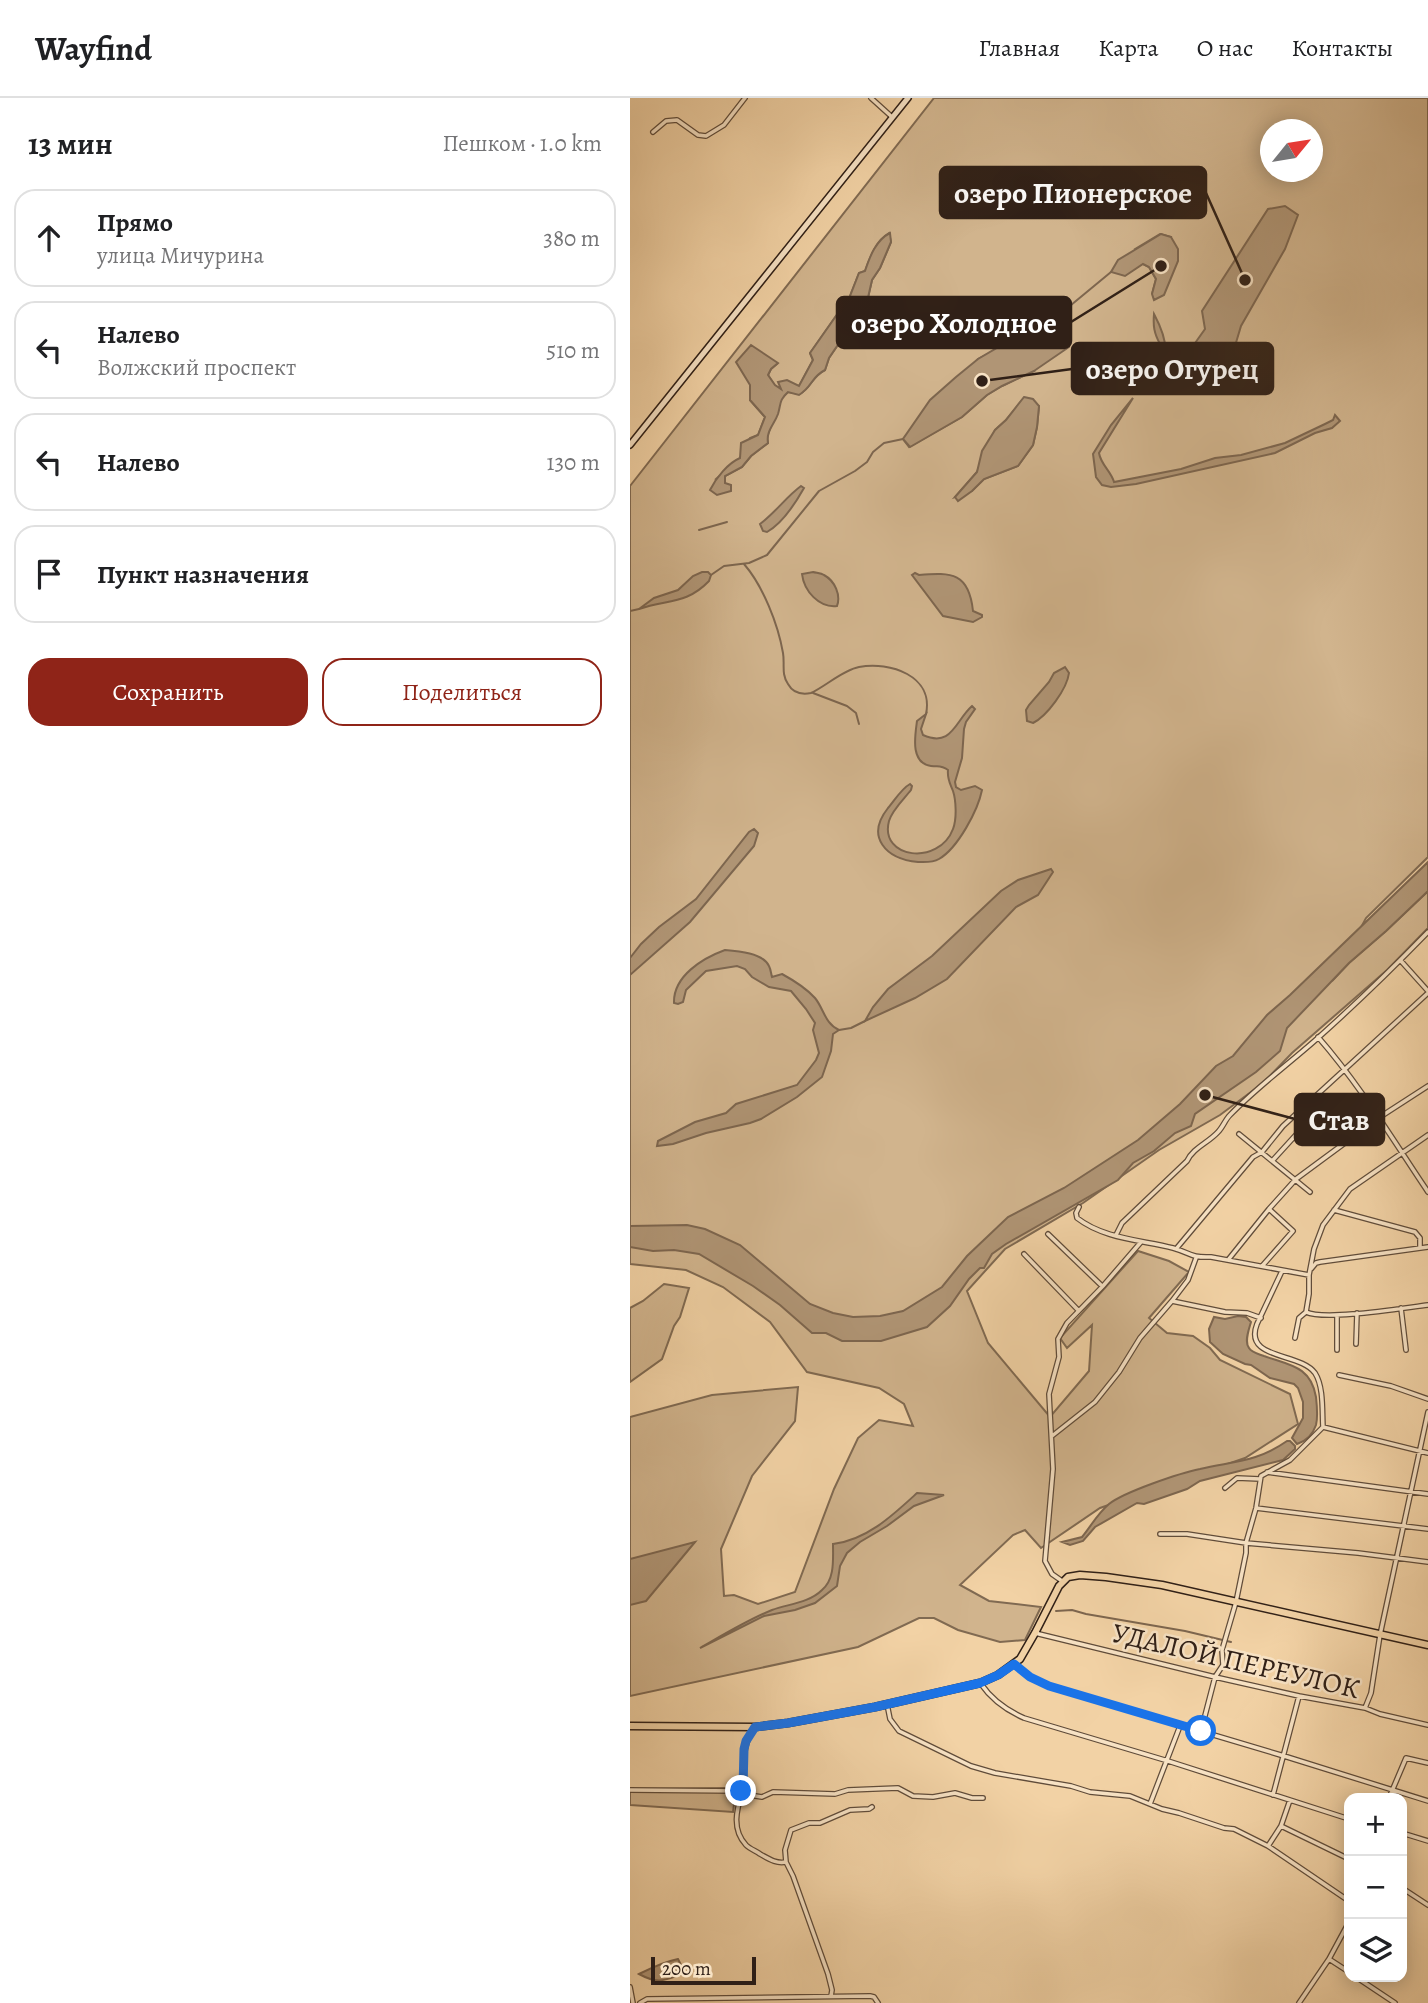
<!DOCTYPE html>
<html lang="ru">
<meta charset="utf-8">
<style>
:root{--surface:#fff;--page:#f2f2f2;--text:#202124;--muted:#757577;--line:#e0e0e0;--accent:#8f2418}
body{margin:0;font-family:Alegreya,serif;background:var(--page);color:var(--text)}
.controls{position:absolute;right:21px;bottom:21px;display:grid;overflow:hidden;border-radius:14px;box-shadow:0 4px 18px #0003}
.controls button{width:63px;height:63px;display:grid;place-items:center;padding:0;border:0;border-bottom:2px solid var(--line);background:var(--surface);color:var(--text);font:35px sans-serif}
.compass{position:absolute;left:630px;top:21px;width:63px;height:63px;border-radius:50%;background:var(--surface);box-shadow:0 4px 18px #0003;rotate:60deg}
.scale{position:absolute;left:21px;bottom:18px;width:105px;box-sizing:border-box;padding-left:7px;border:4px solid #302017;border-top:0;font-size:19px;line-height:24px;white-space:nowrap;color:#302017;-webkit-text-stroke:5px #f7e2c4;paint-order:stroke}
.stop{position:absolute;width:21px;height:21px;margin:-16px;border:5px solid #1a73e8;border-radius:50%;background:#fff}
.stop.end{background:#1a73e8;border-color:#fff;box-shadow:0 2px 7px #0008}
.list{margin:0;padding:0;list-style:none}
h2{display:flex;justify-content:space-between;align-items:center;height:91px;margin:0;padding:0 28px;font-size:30px}
h2 small{font-size:23px;font-weight:400;color:var(--muted)}
.list li{display:grid;grid-template-columns:46px 1fr auto;gap:21px;align-items:center;box-sizing:border-box;height:98px;margin:0 14px 14px;padding:0 14px;border:2px solid var(--line);border-radius:21px}
.list b{display:block;font-size:26px;white-space:nowrap}
.list p{margin:0;font-size:23px;white-space:nowrap;color:var(--muted)}
.list em{font-size:23px;font-style:normal;color:var(--muted)}
.actions{display:flex;gap:14px;padding:21px 28px}
.actions a{flex:1;padding:16px 0;border:2px solid var(--accent);border-radius:21px;text-align:center;font-size:24px;color:var(--accent)}
.actions .main{background:var(--accent);color:#fff}
.icon{flex:none;width:38px;height:38px;fill:none;stroke:currentColor;stroke-width:2;stroke-linecap:round;stroke-linejoin:round}
.map{position:relative;flex:none;width:798px;height:1905px;overflow:hidden}
header{display:flex;align-items:center;gap:42px;box-sizing:border-box;height:98px;padding:0 35px;background:var(--surface);border-bottom:2px solid var(--line)}
header strong{font-size:33px}
nav{display:flex;gap:38px;margin-inline-start:auto;font-size:24px}
main{display:flex}
aside{flex:1;background:var(--surface)}
.map>svg:first-child{display:block}
</style>
<header>
<strong>Wayfind</strong>
<nav><a>Главная</a><a>Карта</a><a>О нас</a><a>Контакты</a></nav>
</header>
<main>
<aside>
<h2>13 мин<small>Пешком · 1.0 km</small></h2>
<ul class="list">
<li><svg class="icon" aria-label="ahead" viewBox="0 0 24 24"><path d="M12 20V5M6 11l6-6 6 6"/></svg><div><b>Прямо</b><p>улица Мичурина</p></div><em>380 m</em></li>
<li><svg class="icon" aria-label="left" viewBox="0 0 24 24"><path d="M17 20v-9H6M10 6l-5 5 5 5"/></svg><div><b>Налево</b><p>Волжский проспект</p></div><em>510 m</em></li>
<li><svg class="icon" aria-label="left" viewBox="0 0 24 24"><path d="M17 20v-9H6M10 6l-5 5 5 5"/></svg><div><b>Налево</b></div><em>130 m</em></li>
<li><svg class="icon" aria-label="arrive" viewBox="0 0 24 24"><path d="M6 21V4h12l-3 4 3 4H6"/></svg><div><b>Пункт назначения</b></div></li>
</ul>
<div class="actions"><a class="main">Сохранить</a><a>Поделиться</a></div>
</aside>
<div class="map">
<svg width="798" height="1905" viewBox="0 0 798 1905">
<rect width="100%" height="100%" fill="#f2d2a5"/>
<filter id="stains"><feTurbulence type="fractalNoise" baseFrequency=".00286" numOctaves="4"/><feColorMatrix values="0 0 0 0 .2 0 0 0 0 .09 0 0 0 0 .02 0 0 0 .5 -.17"/></filter>
<radialGradient id="worn" r=".72"><stop offset=".6" stop-color="#630" stop-opacity="0"/><stop offset="1" stop-color="#630" stop-opacity=".3"/></radialGradient>
<path fill="#d1b48d" stroke="#806a52" stroke-width="2" fill-rule="evenodd" d="M 304,0 L 798,0 L 798,759 L 736,820 L 702,883 L 719,865 L 756,833 L 798,793 L 798,830 L 757,872 L 662,955 L 633,985 L 590,1017 L 529,1052 L 453,1105 L 375,1151 L 337,1193 L 358,1245 L 420,1319 L 459,1273 L 462,1227 L 437,1250 L 430,1240 L 508,1153 L 539,1163 L 559,1174 L 519,1220 L 537,1235 L 563,1238 L 580,1250 L 590,1262 L 660,1296 L 668,1326 L 615,1360 L 470,1410 L 411,1450 L 395,1432 L 383,1437 L 330,1487 L 359,1503 L 411,1509 L 395,1542 L 370,1544 L 328,1532 L 304,1520 L 289,1520 L 228,1549 L 0,1598 L 0,1319 L 82,1297 L 168,1289 L 165,1323 L 122,1378 L 91,1451 L 94,1498 L 104,1497 L 128,1506 L 165,1494 L 204,1391 L 228,1340 L 249,1322 L 283,1328 L 274,1306 L 249,1290 L 177,1274 L 140,1224 L 93,1189 L 56,1172 L 0,1166 L 0,388 ZM 640,32 L 682,32 L 682,74 L 640,74 ZM 259,135 L 261,144 L 250,170 L 242,182 L 237,204 L 199,260 L 195,272 C 181,279 183,288 170,296 L 158,294 L 151,301 L 137,339 L 138,345 L 121,358 L 112,369 L 95,378 L 94,385 L 86,381 L 110,360 L 120,340 L 128,337 L 135,319 L 120,302 L 120,287 L 148,265 L 141,271 L 138,277 L 145,288 L 151,291 L 169,288 L 183,262 L 180,255 L 220,198 L 229,175 L 235,173 C 240,159 246,143 259,135 ZM 530,136 L 541,139 L 522,196 L 526,181 L 519,169 L 513,166 L 505,151 ZM 373,248 L 404,273 L 372,288 L 357,297 L 332,319 L 279,349 L 273,341 L 348,261 ZM 394,300 L 409,308 L 407,329 L 403,347 L 388,368 L 354,381 L 342,393 L 325,399 L 347,374 L 365,332 L 376,322 Z
M 34,1186 L 59,1190 L 50,1219 L 44,1228 L 32,1261 L 0,1284 L 0,1210 L 13,1203 Z
M 106,1690 L 103,1714 L 0,1707 L 0,1691 Z"/>
<path fill="#b09575" stroke="#7d664f" stroke-width="2" d="M 655,108 L 668,117 L 655,151 L 611,228 L 605,248 L 585,266 L 558,255 L 575,231 L 572,213 L 638,111 Z
M 260,135 L 261,144 L 250,170 L 242,182 L 237,204 L 199,260 L 195,272 C 181,279 183,288 169,297 L 158,294 C 149,302 151,306 148,316 C 144,327 136,333 138,345 L 121,358 L 112,369 L 95,378 L 95,385 L 101,387 L 101,393 L 87,397 L 80,392 C 86,380 98,365 110,360 L 111,345 L 128,337 L 135,319 L 120,302 L 120,287 L 106,264 L 121,247 L 148,265 L 141,271 L 138,277 L 145,287 L 151,291 L 148,284 L 157,282 L 169,288 L 183,262 L 180,255 L 220,198 L 229,175 L 235,173 C 240,158 246,142 260,135 Z
M 531,136 L 541,139 L 548,151 L 548,163 L 534,197 L 524,202 L 522,196 L 526,181 L 519,169 L 513,166 L 495,178 L 481,174 L 488,162 Z
M 524,216 C 531,229 539,249 534,264 C 531,274 519,284 512,290 L 514,280 L 530,246 C 524,235 523,228 524,216 Z
M 416,221 C 435,221 444,229 439,249 L 404,273 L 372,288 L 357,297 L 332,319 L 280,349 L 273,341 L 300,302 L 326,279 L 348,261 Z
M 394,299 L 403,301 L 409,308 L 407,329 L 403,347 L 388,368 L 354,381 L 342,393 L 328,403 L 325,399 L 347,374 L 352,353 L 365,332 L 376,322 Z
M 503,300 L 469,355 C 471,367 481,373 484,384 L 551,371 L 585,360 L 611,357 L 655,345 L 695,326 L 703,322 L 705,317 L 710,323 L 702,330 L 685,335 L 645,355 L 506,386 L 481,389 L 472,387 L 466,379 L 463,356 L 481,327 Z
M 171,388 L 174,390 C 165,406 153,425 137,434 L 133,433 L 130,426 C 146,414 156,399 171,388 Z
M 72,474 L 78,474 L 81,477 L 79,483 C 56,507 37,501 9,511 L 24,500 L 48,492 L 63,478 Z
M 183,474 C 186,475 191,475 194,477 C 205,483 211,497 207,508 C 189,510 174,493 172,476 Z
M 285,475 L 289,477 C 322,474 339,475 343,513 L 352,517 L 352,519 L 343,524 L 313,518 L 282,477 Z
M 435,569 L 439,575 C 437,591 417,618 403,625 L 397,623 L 396,612 L 399,607 L 419,584 L 424,575 Z
M 342,608 L 345,611 L 336,624 L 334,631 L 332,660 L 325,684 L 326,689 L 331,692 L 345,688 L 352,692 C 348,712 328,750 309,761 C 302,765 295,764 288,764 C 256,761 235,739 258,710 C 265,702 271,691 280,686 L 282,688 L 281,692 C 274,701 262,712 259,723 C 249,761 309,768 323,731 C 327,721 326,702 323,693 C 320,685 317,681 318,672 C 311,667 309,669 301,668 C 280,665 285,638 287,623 L 296,616 L 291,631 L 293,637 C 322,650 325,623 342,608 Z
M 124,731 L 128,735 L 124,748 L 60,824 L 0,877 L 0,860 L 11,846 L 29,829 L 66,801 L 119,734 Z
M 798,764 L 798,793 L 756,833 L 719,865 L 657,930 L 650,953 L 626,974 L 565,1016 L 561,1028 L 545,1035 L 524,1053 L 503,1065 L 488,1082 L 376,1146 L 362,1156 L 354,1170 L 350,1170 L 339,1181 L 320,1208 L 297,1229 L 251,1243 L 212,1243 L 196,1235 L 182,1235 L 150,1207 L 123,1188 L 69,1156 L 44,1152 L 23,1153 L 0,1149 L 0,1128 L 57,1127 L 75,1131 L 110,1147 L 180,1206 L 203,1215 L 223,1219 L 250,1218 L 273,1213 L 312,1189 L 337,1158 L 378,1119 L 434,1090 L 508,1042 L 550,1006 L 586,968 L 603,958 L 637,917 L 660,897 Z
M 421,771 L 423,774 L 408,797 L 386,809 L 317,881 L 285,900 L 235,923 L 243,909 L 258,891 L 302,858 L 371,793 L 388,782 Z
M 95,852 C 108,853 133,855 139,868 C 141,872 141,876 142,879 L 152,876 C 163,882 176,890 185,900 C 194,911 195,926 209,932 L 203,936 L 201,953 L 192,979 L 167,999 L 131,1021 L 120,1025 L 76,1035 L 43,1046 L 27,1048 L 28,1043 L 65,1024 L 96,1015 L 106,1006 L 167,987 L 186,962 L 189,955 L 183,932 L 185,925 L 176,911 L 161,893 L 139,889 L 122,879 L 115,871 L 107,868 L 76,873 L 56,892 L 53,904 L 48,906 L 44,905 C 43,878 73,860 95,852 Z
M 608,1218 L 616,1219 L 621,1224 C 619,1231 614,1244 619,1250 C 622,1255 629,1256 634,1258 C 659,1267 681,1268 686,1299 C 687,1308 688,1319 686,1327 C 683,1336 676,1343 667,1346 L 662,1340 L 673,1320 L 673,1304 L 668,1290 L 664,1286 L 640,1280 L 621,1267 L 615,1266 L 593,1256 L 580,1244 L 579,1231 L 584,1219 L 595,1221 Z
M 657,1343 L 660,1343 L 665,1348 L 665,1351 L 653,1362 L 570,1383 L 557,1391 L 514,1406 L 507,1405 L 465,1429 L 453,1443 L 440,1447 L 432,1444 L 452,1439 C 461,1428 468,1415 479,1406 C 494,1394 550,1375 570,1371 C 604,1363 627,1364 657,1343 Z
M 287,1395 L 314,1397 L 284,1408 L 257,1428 L 230,1444 L 217,1455 L 210,1468 L 207,1488 L 185,1505 L 165,1512 L 134,1518 L 70,1550 C 93,1537 117,1522 142,1512 C 158,1506 179,1505 192,1492 C 205,1481 203,1462 203,1446 C 237,1442 263,1417 287,1395 Z
M 65,1444 L 16,1503 L 0,1507 L 0,1461 Z
M 48,1861 L 55,1875 C 35,1882 29,1887 9,1876 C 19,1871 37,1863 48,1861 Z"/>
<g fill="none" stroke-linecap="round" stroke-linejoin="round">
<path stroke="#7d664f" stroke-width="2" d="M 435,212 L 481,174
M 69,432 L 97,424
M 114,466 C 133,488 148,526 153,555 C 155,566 151,576 158,586 C 163,595 171,597 181,595 C 196,588 213,572 229,569 C 260,563 304,578 296,616
M 81,477 L 94,468 L 119,465 L 137,457 L 189,393 L 225,373 L 237,364 L 243,354 L 254,345 L 273,341
M 0,513 L 9,511
M 183,595 L 217,608 L 226,615 L 229,626
M 209,932 L 221,930 L 235,923
M 426,1513 L 442,1512 L 456,1516 L 555,1533 L 601,1544"/>
<g stroke="#604c3a" stroke-width="6">
<path id="street" d="M 241,0 L 262,19
M 23,34 L 36,23 L 47,22 L 68,37 L 76,38 L 94,27 L 115,0
M 771,863 L 798,893
M 688,939 C 730,987 763,1042 798,1094
M 609,1036 L 680,1094
M 643,1062 L 695,1005 L 688,996
M 449,1109 L 446,1115 L 447,1120 C 474,1141 512,1142 543,1150 C 561,1155 560,1160 581,1159 L 679,1177
M 704,1112 L 785,1134 L 790,1140 L 790,1150
M 418,1136 L 472,1188
M 486,1137 L 492,1125 L 557,1063 C 563,1050 578,1045 588,1034 C 593,1029 595,1022 600,1017 C 628,988 660,965 689,939 C 727,905 763,870 798,834
M 546,1151 L 623,1059 L 632,1054 L 653,1028 L 798,895
M 394,1156 L 448,1212
M 566,1160 L 558,1182 L 542,1203 L 595,1214 L 617,1215 L 631,1220
M 598,1162 L 639,1111 L 666,1081 L 750,1019 L 798,988
M 633,1167 L 663,1133 L 639,1111
M 681,1171 L 686,1165 L 690,1164 L 798,1149
M 771,1210 L 776,1252
M 676,1214 C 695,1223 773,1210 798,1207
M 665,1240 L 669,1220 L 676,1214 L 679,1196 L 679,1177 L 684,1151 L 693,1127 L 720,1091 L 798,1037
M 726,1246 L 727,1215
M 707,1252 L 707,1217
M 709,1277 L 761,1288 L 798,1301
M 693,1329 L 798,1355
M 422,1338 L 465,1304 L 489,1274 L 510,1240 L 542,1203
M 637,1374 L 798,1396
M 595,1390 L 607,1380 L 630,1381
M 626,1410 L 798,1431
M 530,1436 L 557,1436 L 616,1445 L 728,1455 L 798,1464
M 432,1483 L 422,1476 L 415,1463 L 423,1371 L 419,1296 L 429,1259 L 428,1241 L 437,1225 L 473,1188 L 511,1144
M 405,1535 L 585,1579 L 669,1598 L 735,1610 L 750,1616 L 798,1627
M 384,1566 L 405,1582 L 419,1588 L 654,1658 L 798,1703
M 351,1586 C 362,1602 376,1612 394,1620 L 538,1663 L 719,1721
M 257,1606 L 260,1621 L 269,1633 L 341,1668 L 365,1675 L 441,1688 L 460,1694 L 500,1698 L 532,1711 L 549,1715 L 594,1730 L 604,1731 L 638,1748 L 719,1803
M 735,1610 L 741,1595 L 750,1537 L 798,1314
M 124,1631 C 113,1646 114,1661 114,1679 C 113,1682 114,1686 113,1690 C 108,1708 100,1730 116,1747 C 120,1751 126,1753 130,1756 C 139,1761 146,1766 156,1764 L 163,1778 L 198,1876 L 202,1892 L 201,1898
M 571,1633 L 585,1579 L 593,1567 L 592,1552 L 606,1504 L 616,1455 L 616,1445 L 626,1410 L 631,1378 L 660,1362 L 693,1329 C 692,1314 694,1289 685,1275 C 670,1254 613,1262 627,1226 L 652,1173
M 0,1692 L 111,1693 L 119,1697 L 132,1699 L 143,1694 L 205,1696 L 218,1692 L 268,1690 L 283,1698 L 303,1699 L 325,1695 L 342,1700 L 353,1700
M 643,1697 L 669,1598
M 759,1700 L 776,1660 L 798,1665
M 520,1706 L 550,1628
M 651,1728 L 719,1761
M 772,1735 L 798,1743
M 638,1748 L 651,1728 L 660,1702
M 156,1764 L 155,1752 L 161,1732 L 179,1725 L 190,1725 L 220,1712 L 239,1711 L 242,1709
M 772,1790 L 798,1807
M 699,1861 L 719,1874
M 726,1879 L 765,1905
M 0,1889 L 3,1905
M 10,1905 L 17,1901 L 240,1898 L 244,1899 L 248,1905
M 669,1905 L 699,1861 L 719,1824"/>
</g>
<g stroke="#302017" stroke-width="8">
<path id="secondary" d="M 0,347 L 278,0"/>
</g>
<g stroke="#302017" stroke-width="9">
<path id="primary" d="M 0,1628 L 125,1629 L 158,1625 L 245,1609 L 350,1585 L 368,1577 L 390,1561 L 405,1535 L 429,1488 L 438,1479 L 450,1477 L 476,1479 L 532,1487 L 798,1547"/>
</g>
<use href="#street" stroke="#f7e2c4" stroke-width="3.5"/>
<use href="#secondary" stroke="#f7e2c4" stroke-width="5"/>
<use href="#primary" stroke="#f2d2a5" stroke-width="6"/>
</g>
<g fill="none" stroke-linecap="round" stroke-linejoin="round">
<path stroke="#1a73e8" stroke-width="9" d="M 111,1693 L 113,1691 L 114,1651 L 116,1643 L 125,1629 L 158,1625 L 245,1609 L 350,1585 L 368,1577 L 384,1566 L 400,1579 L 419,1588 L 571,1633"/>
</g>
<g text-anchor="middle" stroke-width="5" stroke-linejoin="round" paint-order="stroke">
<g font-size="28" fill="#302017" stroke="#f7e2c4">
<text transform="translate(606 1562) rotate(13)" y="10">УДАЛОЙ ПЕРЕУЛОК</text>
</g>
</g>
<path fill="none" stroke="#302017" stroke-width="2.5" d="M615 182L576 95M531 168L441 224M352 283L442 271M575 997L665 1021"/>
<g fill="#302017" stroke="#f7e2c4" stroke-width="2.5">
<circle cx="615" cy="182" r="7"/>
<circle cx="531" cy="168" r="7"/>
<circle cx="352" cy="283" r="7"/>
<circle cx="575" cy="997" r="7"/>
</g>
<g fill="#302017" stroke="#302017" stroke-width="2.5">
<rect x="310" y="69" width="266" height="51" rx="7"/>
<rect x="207" y="199" width="234" height="51" rx="7"/>
<rect x="442" y="245" width="201" height="51" rx="7"/>
<rect x="665" y="996" width="89" height="51" rx="7"/>
</g>
<g font-size="30" text-anchor="middle" font-weight="bold" fill="#fff">
<text x="443" y="105">озеро Пионерское</text>
<text x="324" y="235">озеро Холодное</text>
<text x="542" y="281">озеро Огурец</text>
<text x="709" y="1032">Став</text>
</g>
<rect width="100%" height="100%" filter="url(#stains)"/>
<rect width="100%" height="100%" fill="url(#worn)"/>
</svg>
<div class="controls">
<button>+</button>
<button>−</button>
<button><svg class="icon" aria-label="layers" viewBox="0 0 24 24"><path d="M12 4l9 5-9 5-9-5zM3 14l9 5 9-5"/></svg></button>
</div>
<svg class="compass" viewBox="-18 -18 36 36"><path d="M0-13l5 13h-10z" fill="#e53935"/><path d="M0 13l5-13h-10z" fill="#757577"/></svg>
<div class="scale">200 m</div>
<div class="stop" style="left:571px;top:1633px"></div>
<div class="stop end" style="left:111px;top:1693px"></div>
</div>
</main>
